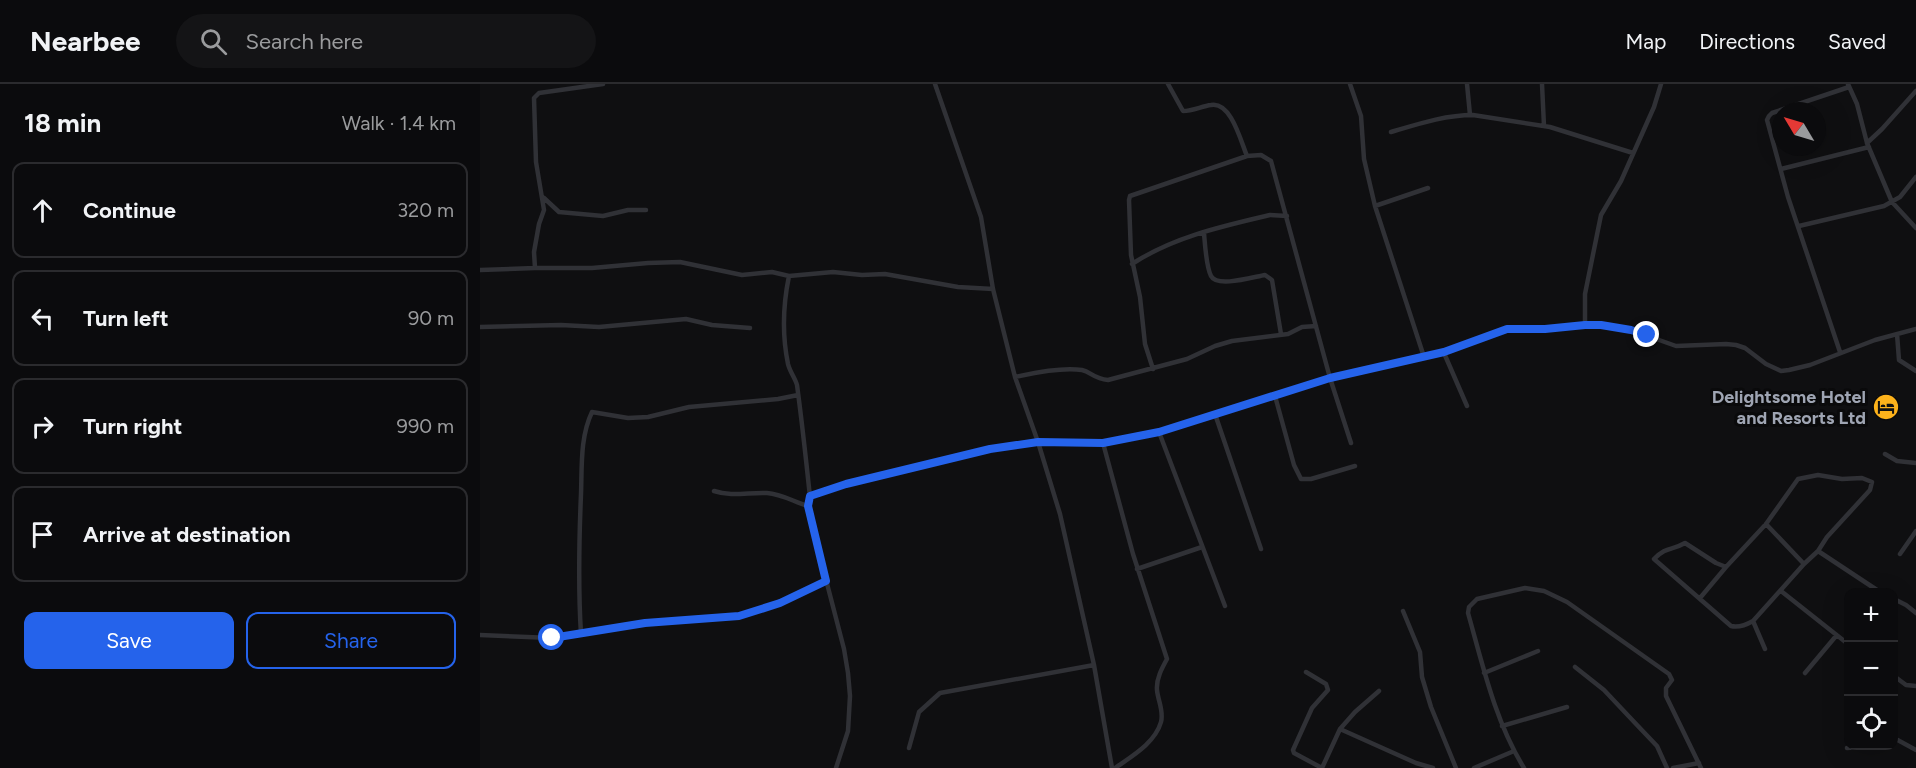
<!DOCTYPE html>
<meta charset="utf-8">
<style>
:root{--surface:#0b0b0d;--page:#141416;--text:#f1f3f6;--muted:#9a9b9d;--line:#2b2b2e;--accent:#2563eb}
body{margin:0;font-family:Figtree,sans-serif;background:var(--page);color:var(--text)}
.controls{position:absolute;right:18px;bottom:18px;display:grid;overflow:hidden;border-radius:12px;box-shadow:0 6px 24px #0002}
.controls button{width:54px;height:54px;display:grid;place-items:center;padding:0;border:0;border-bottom:2px solid var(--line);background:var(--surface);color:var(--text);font:30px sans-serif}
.compass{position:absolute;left:1292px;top:18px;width:54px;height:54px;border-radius:50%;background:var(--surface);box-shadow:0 6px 24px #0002;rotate:308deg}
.stop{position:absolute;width:18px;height:18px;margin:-14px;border:4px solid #2563eb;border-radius:50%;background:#fff}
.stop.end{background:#2563eb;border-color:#fff;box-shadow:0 2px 6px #0008}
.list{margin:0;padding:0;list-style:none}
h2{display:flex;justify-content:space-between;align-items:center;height:78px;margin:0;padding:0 24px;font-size:26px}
h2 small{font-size:20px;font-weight:400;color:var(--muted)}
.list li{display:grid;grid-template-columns:39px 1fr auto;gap:18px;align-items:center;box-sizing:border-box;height:96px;margin:0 12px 12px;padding:0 12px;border:2px solid var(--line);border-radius:12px}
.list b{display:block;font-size:22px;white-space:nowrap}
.list em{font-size:20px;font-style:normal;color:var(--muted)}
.actions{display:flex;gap:12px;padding:18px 24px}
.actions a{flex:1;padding:14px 0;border:2px solid var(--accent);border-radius:12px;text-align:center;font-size:21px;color:var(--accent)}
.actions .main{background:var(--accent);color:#fff}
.icon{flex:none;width:33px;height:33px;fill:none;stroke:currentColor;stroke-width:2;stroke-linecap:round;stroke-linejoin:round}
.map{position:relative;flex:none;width:1436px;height:684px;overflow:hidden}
header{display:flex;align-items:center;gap:36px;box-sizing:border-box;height:84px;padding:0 30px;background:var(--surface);border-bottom:2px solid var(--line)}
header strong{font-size:28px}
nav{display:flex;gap:33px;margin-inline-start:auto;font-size:21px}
.search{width:420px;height:54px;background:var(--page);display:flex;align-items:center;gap:15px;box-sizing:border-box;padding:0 21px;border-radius:33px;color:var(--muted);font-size:22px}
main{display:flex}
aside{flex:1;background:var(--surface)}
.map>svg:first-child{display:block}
</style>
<header>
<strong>Nearbee</strong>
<div class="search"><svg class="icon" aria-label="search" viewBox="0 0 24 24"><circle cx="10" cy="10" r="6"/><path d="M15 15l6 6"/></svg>Search here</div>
<nav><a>Map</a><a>Directions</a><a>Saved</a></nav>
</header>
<main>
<aside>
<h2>18 min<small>Walk · 1.4 km</small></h2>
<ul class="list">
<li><svg class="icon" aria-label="ahead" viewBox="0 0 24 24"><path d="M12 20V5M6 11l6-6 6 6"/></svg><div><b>Continue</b></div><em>320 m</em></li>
<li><svg class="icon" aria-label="left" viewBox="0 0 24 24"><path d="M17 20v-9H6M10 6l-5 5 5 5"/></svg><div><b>Turn left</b></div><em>90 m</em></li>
<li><svg class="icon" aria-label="right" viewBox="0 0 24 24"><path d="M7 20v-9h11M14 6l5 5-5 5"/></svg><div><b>Turn right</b></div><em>990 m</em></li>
<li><svg class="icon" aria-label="arrive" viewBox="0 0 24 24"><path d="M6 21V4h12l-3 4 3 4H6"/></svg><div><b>Arrive at destination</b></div></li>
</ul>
<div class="actions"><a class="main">Save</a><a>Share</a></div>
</aside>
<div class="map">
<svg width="1436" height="684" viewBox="0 0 1436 684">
<rect width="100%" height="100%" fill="#0f0f11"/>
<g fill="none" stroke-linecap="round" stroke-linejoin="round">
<path stroke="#303136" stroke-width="4.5" d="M 123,0 L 59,9 L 54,14 L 56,78 L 64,126 L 59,140 L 54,168 L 55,184 L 112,184 L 168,179 L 200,178 L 262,191 L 292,188 L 309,192 L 353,188 L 382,191 L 405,190 L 478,203 L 513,205
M 455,0 L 501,133 L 513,205 L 535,293 L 558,358 L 580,430 L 614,581 L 632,684
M 688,0 L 703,27 C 713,27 722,22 731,21 C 751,17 761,58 767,72
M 870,0 L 881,32 L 884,75 L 895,122 L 944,273
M 987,0 L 990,31
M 1062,0 L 1064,42
M 1368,0 L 1377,20 L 1387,59 L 1412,118 L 1436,144
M 911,48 C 938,40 965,31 993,31 L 1070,43 L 1153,69
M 1387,59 L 1402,45 L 1436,7
M 1301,85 L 1389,63
M 64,114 L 79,128 L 123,132 L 148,126 L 166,126
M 895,122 L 948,104
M 1319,142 L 1404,122 L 1420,113 L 1436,93
M 724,149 C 725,160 726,182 731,192 C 737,204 773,193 785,191 L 792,196 L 801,250
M 652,180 C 693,153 743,142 790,131 L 807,132
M 0,186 L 55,184
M 309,192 C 303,221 302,251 308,280 C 310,288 315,294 317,301 C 322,338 326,375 330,413
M 1105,241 L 1105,210 L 1121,131 L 1141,97 L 1174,23 L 1181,0
M 0,243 L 81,241 L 119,243 L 206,235 L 232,241 L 270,244
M 1417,250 L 1419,276 L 1436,287
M 1360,268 L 1308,113 L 1287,36 L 1289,32 L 1292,29 L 1369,3
M 964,269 L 987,322
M 673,285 L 665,260 L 660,213 L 651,171 L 649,116 L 650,112 L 767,72 L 781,71 L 791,77 L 850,294 L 871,359
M 535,293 C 554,289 582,283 602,286 C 611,288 614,295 628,296 L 707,275 L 735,262 L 752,257 L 808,250 L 822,243 L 836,242
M 795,312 L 814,381 L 821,395 L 831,395 L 875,382
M 735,330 L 781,465
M 679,348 L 745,522
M 623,359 L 653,470 L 687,575 C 682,584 676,595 677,606 C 678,617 684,627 681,638 C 675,659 652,672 635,684
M 1405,370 L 1417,377 L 1436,379
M 234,407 C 252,413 269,408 287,409 C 302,410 314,418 328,422
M 1286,440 L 1324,480
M 1338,467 L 1400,508
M 1420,470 L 1436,447
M 657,485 L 722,463
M 1301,507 L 1368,560
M 1220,514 L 1246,483 L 1286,440 L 1318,395 L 1338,391 L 1362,395 L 1382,394 L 1392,398 L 1390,406 L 1347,453 L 1338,467 L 1324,480 L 1273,537 C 1266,541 1259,544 1251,542 L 1174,475 C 1187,462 1191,467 1205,459 L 1236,479 L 1246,483
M 1414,515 L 1426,521 L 1436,529
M 923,527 L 940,568 L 942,593 L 951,623 L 976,684
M 1273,537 L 1285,565
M 101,550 C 98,503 99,457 101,410 C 102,383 100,353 112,328 L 148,334 L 168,333 L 209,323 L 298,315 L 318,311
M 0,551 L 72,554 L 165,539 L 259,532 L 300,519 L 346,497
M 1095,583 L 1124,606 L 1157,641 L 1177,662 L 1187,684
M 826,588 L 846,600 L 848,606 L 832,624 L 813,666 L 814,669 L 842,684
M 1004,589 L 1058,567
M 1325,589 L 1356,552
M 1414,592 L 1426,601 L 1436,602
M 1022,642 L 1087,623
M 860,645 L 936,679 L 953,684
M 1414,654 L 1436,666
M 429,664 L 439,628 L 460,609 L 614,581
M 1367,664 L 1393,662
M 356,684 L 368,647 L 370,612 L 368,589 L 364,565 L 330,434 L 328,422 L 330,413 L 345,406 L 510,365 L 558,358 L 623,359 L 679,348 L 850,294 L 964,269 L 1027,245 L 1065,245 L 1105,241 L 1121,241 L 1151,246 L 1196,262 L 1246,260 L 1256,261 L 1265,264 L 1286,280 L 1301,287 L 1309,286 L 1330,281 L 1395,256 L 1436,245
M 842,684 L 860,645 L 875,628 L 899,607
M 994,684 L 1034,667
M 1044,684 C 1015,637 1003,582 988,529 L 989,523 L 997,515 L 1045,504 L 1064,507 L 1087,518 L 1189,590 L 1192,596 L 1186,604 L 1186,612 L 1221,684
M 1193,684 L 1219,679"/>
</g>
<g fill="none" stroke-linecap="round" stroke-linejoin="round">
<path stroke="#2563eb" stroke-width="8" d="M 72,554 L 165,539 L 259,532 L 300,519 L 346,497 L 328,422 L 330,412 L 366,400 L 510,365 L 558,358 L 623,359 L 679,348 L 850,294 L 964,268 L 1027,245 L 1065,245 L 1105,241 L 1121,241 L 1151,246 L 1167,251"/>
</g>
<defs>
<g id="hotel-disc" transform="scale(1.35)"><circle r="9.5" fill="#fdb21b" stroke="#0a0a0b"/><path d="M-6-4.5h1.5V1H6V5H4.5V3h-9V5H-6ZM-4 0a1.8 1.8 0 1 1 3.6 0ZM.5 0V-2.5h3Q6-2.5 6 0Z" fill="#111"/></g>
</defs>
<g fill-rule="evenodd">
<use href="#hotel-disc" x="1406" y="323"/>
</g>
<g text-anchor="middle" stroke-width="6" stroke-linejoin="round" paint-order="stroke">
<g font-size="18" font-weight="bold" fill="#9fa5b3" stroke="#0a0a0b" text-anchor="end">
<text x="1386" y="319">Delightsome Hotel<tspan x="1386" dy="21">and Resorts Ltd</tspan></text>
</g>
</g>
</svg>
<div class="controls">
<button>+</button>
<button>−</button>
<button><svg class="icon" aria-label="locate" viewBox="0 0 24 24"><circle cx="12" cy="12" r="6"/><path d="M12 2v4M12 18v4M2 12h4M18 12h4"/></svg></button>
</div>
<svg class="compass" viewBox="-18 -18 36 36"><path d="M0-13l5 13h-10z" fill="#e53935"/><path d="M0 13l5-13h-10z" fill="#9a9b9d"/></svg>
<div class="stop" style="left:72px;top:554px"></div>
<div class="stop end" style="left:1167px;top:251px"></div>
</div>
</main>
